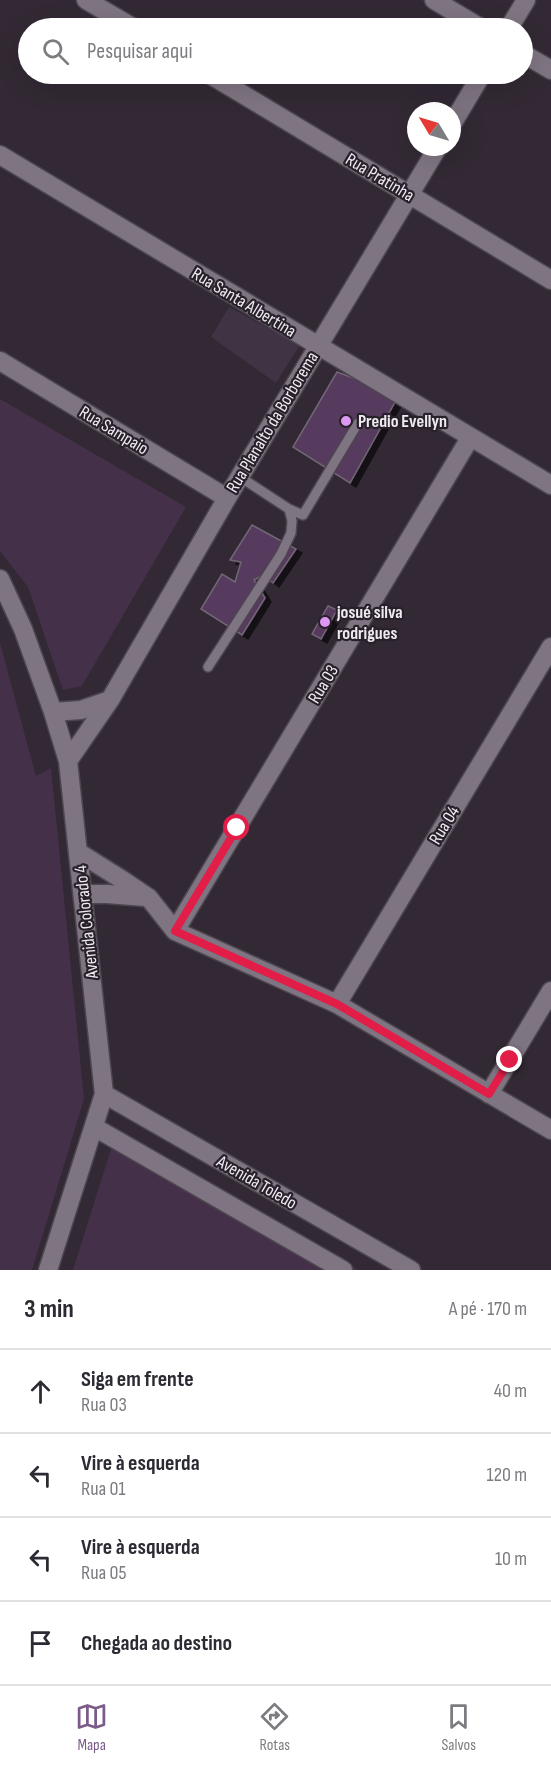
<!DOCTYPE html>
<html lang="pt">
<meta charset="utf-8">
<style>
:root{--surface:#fff;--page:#f2f2f3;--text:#2b2b33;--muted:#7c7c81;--line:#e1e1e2;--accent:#7b5c89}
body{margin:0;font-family:"Sofia Sans Condensed",sans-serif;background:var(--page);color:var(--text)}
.compass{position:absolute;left:407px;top:102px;width:54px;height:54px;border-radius:50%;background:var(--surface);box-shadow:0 6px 24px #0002;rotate:308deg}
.stop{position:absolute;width:18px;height:18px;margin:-14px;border:4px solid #e11d48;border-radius:50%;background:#fff}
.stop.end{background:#e11d48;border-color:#fff;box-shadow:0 2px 6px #0008}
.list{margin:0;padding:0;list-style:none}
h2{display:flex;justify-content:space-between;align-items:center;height:78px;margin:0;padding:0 24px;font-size:26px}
h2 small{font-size:20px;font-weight:400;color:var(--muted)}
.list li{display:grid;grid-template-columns:39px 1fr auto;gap:18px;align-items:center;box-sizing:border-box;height:84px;padding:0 24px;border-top:2px solid var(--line)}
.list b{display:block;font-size:22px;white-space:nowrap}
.list p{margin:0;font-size:20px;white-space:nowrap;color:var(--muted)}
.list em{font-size:20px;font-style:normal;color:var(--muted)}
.icon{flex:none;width:33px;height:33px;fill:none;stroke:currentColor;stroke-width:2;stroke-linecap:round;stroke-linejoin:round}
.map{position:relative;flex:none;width:551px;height:1270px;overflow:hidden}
.search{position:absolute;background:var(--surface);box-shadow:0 6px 24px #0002;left:18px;right:18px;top:18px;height:66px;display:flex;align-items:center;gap:15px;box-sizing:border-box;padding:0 21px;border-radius:33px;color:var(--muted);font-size:22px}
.sheet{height:414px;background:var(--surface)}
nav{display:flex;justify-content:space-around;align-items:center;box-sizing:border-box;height:84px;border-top:2px solid var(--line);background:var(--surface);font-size:16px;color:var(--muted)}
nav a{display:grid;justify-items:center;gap:3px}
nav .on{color:var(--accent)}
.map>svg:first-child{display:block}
</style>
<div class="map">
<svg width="551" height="1270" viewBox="0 0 551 1270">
<defs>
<filter id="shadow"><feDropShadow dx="6" dy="4" stdDeviation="0" flood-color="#0009"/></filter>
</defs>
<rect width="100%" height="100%" fill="#322934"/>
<path fill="#403343" d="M 229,307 L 300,345 L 276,383 L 211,337 Z"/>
<path fill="#443149" d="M 0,399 L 186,507 L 82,686 L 63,690 L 28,587 L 0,551 Z
M 0,643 L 36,776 L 51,768 L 84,1099 L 32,1270 L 0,1270 Z
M 117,1130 L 358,1270 L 73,1270 Z"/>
<path fill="#563a5f" stroke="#716774" stroke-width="1.5" filter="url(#shadow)" d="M 337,372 L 399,395 L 350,483 L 293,447 Z
M 252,525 L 296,549 L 273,583 L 263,575 L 254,580 L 265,598 L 242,635 L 201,609 L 222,574 L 235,582 L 241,562 L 230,560 Z
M 328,606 L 337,610 L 321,639 L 312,634 Z"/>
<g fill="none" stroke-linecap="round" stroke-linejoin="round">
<g stroke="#4d464f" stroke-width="12">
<path id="service" d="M 289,509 L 303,515 L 358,423
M 208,667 L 281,554 L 291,533 L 292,521 L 289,509 L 240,477"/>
</g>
<g stroke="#4d464f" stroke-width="21">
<path id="minor" d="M 86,0 L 134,28
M 434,0 L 481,28
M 509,28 L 526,0
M 522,53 L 551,70
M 209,74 L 551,280
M 452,124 L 482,74
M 0,155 L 551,485
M 0,361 L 227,498
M 0,579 L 23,629 L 53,712 L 68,761 L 104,1094 L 48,1270
M 53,712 L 81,710 L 110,700
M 68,761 L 110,700 L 227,498 L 438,147
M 78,852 L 121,879 L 149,898 L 175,931 L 337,1004 L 551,1130
M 83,894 L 107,894 L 145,897
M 175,931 L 470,438
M 337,1004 L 551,647
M 104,1094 L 411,1270
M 489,1094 L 551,991
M 94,1127 L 343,1270"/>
</g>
<use href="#service" stroke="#7f7582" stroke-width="9"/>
<use href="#minor" stroke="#7f7582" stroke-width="18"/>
</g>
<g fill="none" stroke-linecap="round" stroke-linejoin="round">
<path stroke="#e11d48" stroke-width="8" d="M 237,828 L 175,931 L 337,1004 L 489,1094 L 510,1060"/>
</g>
<g fill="#dd98f3" stroke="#28202a" stroke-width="2">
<circle cx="346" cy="421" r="6"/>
<circle cx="325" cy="622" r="6"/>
</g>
<g text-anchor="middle" stroke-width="4.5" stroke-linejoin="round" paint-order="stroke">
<g font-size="18" fill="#efeaf1" stroke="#28202a">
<text transform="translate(380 177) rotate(31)" y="6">Rua Pratinha</text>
<text transform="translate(244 302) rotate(31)" y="6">Rua Santa Albertina</text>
<text transform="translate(272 422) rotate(-59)" y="6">Rua Planalto da Borborema</text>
<text transform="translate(114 430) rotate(31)" y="6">Rua Sampaio</text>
<text transform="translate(323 684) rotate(-59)" y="6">Rua 03</text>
<text transform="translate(444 825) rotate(-59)" y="6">Rua 04</text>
<text transform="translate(86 922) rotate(-96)" y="6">Avenida Colorado 4</text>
<text transform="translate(257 1182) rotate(30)" y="6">Avenida Toledo</text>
</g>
<g font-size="18" font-weight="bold" fill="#efeaf1" stroke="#28202a" text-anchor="start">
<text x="358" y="427">Predio Evellyn</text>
<text x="337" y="618">josué silva<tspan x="337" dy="21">rodrigues</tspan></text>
</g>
</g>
</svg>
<svg class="compass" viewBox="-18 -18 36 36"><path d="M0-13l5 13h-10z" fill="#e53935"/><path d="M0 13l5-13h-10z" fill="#7c7c81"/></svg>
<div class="stop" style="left:237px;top:828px"></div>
<div class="stop end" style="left:510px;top:1060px"></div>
<div class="search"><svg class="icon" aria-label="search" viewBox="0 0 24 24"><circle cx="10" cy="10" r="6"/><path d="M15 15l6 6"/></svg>Pesquisar aqui</div>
</div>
<section class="sheet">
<h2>3 min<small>A pé · 170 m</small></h2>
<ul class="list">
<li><svg class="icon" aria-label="ahead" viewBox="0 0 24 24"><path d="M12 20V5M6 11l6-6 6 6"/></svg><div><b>Siga em frente</b><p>Rua 03</p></div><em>40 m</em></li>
<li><svg class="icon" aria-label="left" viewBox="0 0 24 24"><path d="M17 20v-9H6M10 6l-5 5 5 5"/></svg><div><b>Vire à esquerda</b><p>Rua 01</p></div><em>120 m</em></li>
<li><svg class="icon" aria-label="left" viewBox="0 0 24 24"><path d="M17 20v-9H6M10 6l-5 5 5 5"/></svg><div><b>Vire à esquerda</b><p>Rua 05</p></div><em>10 m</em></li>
<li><svg class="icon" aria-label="arrive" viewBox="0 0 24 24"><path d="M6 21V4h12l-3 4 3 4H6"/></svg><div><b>Chegada ao destino</b></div></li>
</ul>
</section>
<nav>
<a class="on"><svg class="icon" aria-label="map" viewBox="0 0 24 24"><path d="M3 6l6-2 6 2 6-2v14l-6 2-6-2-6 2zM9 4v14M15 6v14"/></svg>Mapa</a>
<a><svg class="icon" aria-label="directions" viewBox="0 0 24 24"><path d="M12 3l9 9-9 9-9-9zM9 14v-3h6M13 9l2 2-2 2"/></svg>Rotas</a>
<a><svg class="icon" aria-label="saved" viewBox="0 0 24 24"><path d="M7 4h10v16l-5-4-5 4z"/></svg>Salvos</a>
</nav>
